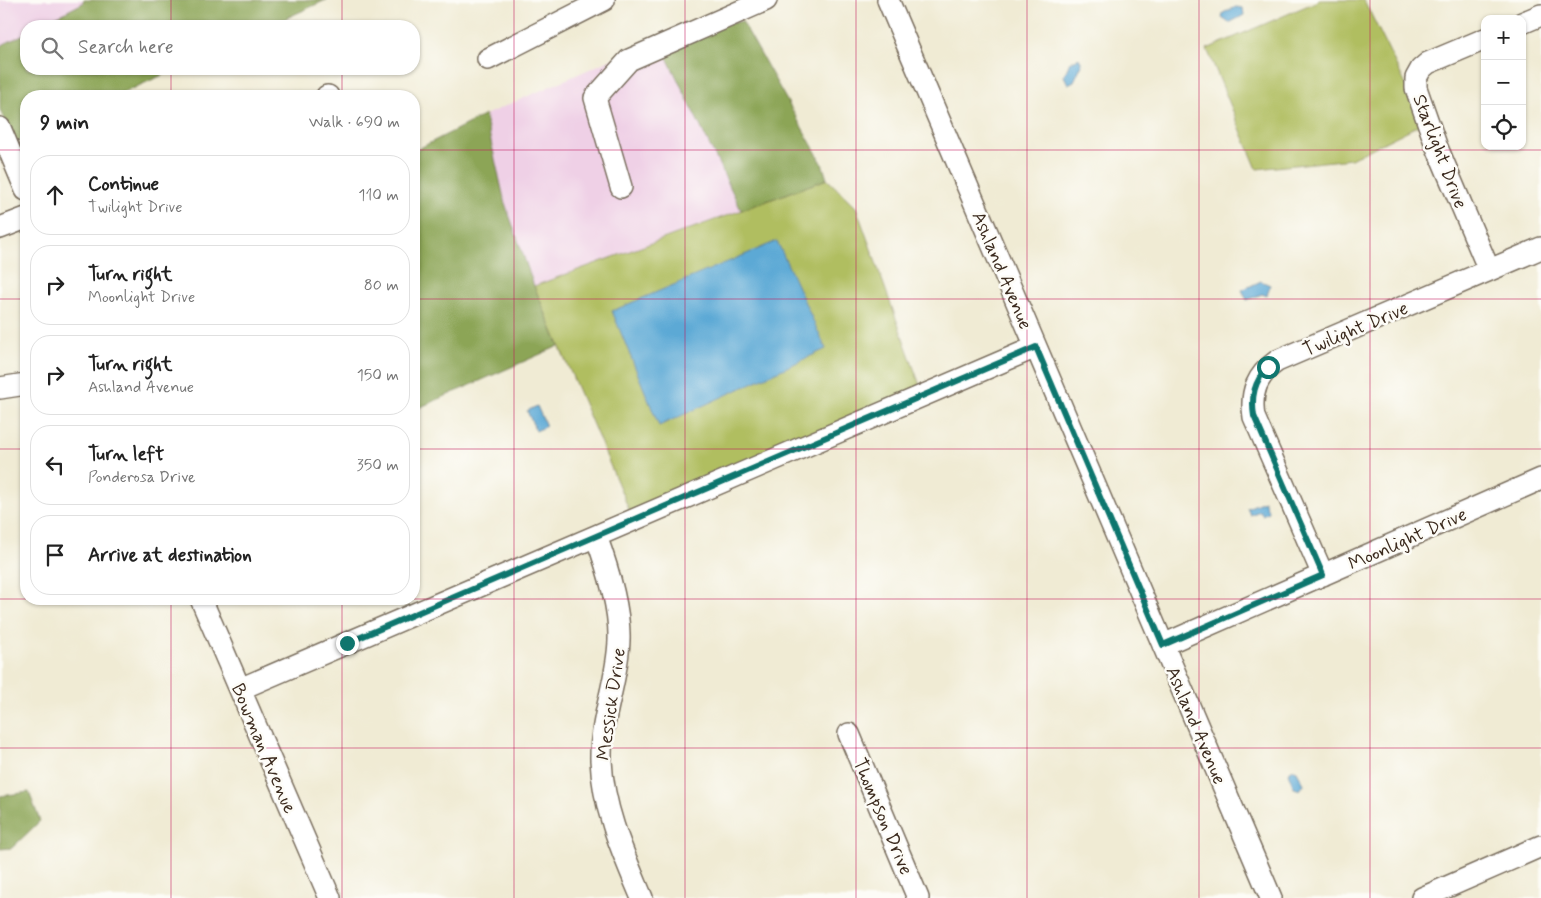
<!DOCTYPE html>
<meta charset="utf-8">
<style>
:root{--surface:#fff;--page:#f2f2f2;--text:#222;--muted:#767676;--line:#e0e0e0}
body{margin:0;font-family:Mynerve,sans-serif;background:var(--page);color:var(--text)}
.controls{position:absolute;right:15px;top:15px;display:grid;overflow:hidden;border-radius:10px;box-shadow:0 1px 4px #0004}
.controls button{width:45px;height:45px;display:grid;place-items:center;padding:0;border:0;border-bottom:1px solid var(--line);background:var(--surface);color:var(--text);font:25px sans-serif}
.stop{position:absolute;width:15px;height:15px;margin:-11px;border:4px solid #0f766e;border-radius:50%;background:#fff}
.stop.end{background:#0f766e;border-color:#fff;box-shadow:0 1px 5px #0008}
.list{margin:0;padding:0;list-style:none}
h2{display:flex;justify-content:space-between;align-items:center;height:65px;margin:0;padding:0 20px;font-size:21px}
h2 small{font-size:16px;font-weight:400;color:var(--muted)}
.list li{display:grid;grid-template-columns:32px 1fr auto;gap:15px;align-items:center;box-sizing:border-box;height:80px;margin:0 10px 10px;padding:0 10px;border:1px solid var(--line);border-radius:20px}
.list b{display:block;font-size:19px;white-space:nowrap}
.list p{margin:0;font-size:16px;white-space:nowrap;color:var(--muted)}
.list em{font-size:16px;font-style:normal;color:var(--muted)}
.icon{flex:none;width:28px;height:28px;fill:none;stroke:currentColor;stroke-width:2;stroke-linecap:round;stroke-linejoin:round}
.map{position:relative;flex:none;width:1541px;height:898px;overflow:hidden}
.search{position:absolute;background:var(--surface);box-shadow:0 1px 4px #0004;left:20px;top:20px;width:400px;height:55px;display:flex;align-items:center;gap:12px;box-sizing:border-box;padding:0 18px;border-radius:20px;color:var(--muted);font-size:19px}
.panel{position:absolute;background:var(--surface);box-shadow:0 1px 4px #0004;left:20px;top:90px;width:400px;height:515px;border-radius:20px}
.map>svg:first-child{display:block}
</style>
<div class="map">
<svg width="1541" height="898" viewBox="0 0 1541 898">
<rect width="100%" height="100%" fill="#fdfcf7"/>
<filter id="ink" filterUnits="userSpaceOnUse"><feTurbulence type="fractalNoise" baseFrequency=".02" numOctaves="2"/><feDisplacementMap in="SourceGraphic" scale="10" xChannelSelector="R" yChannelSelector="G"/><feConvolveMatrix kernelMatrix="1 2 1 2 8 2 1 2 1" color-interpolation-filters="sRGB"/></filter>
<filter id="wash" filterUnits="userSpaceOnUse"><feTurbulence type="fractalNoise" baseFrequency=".0096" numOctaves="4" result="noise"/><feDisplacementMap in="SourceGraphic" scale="20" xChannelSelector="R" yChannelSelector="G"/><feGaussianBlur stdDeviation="1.12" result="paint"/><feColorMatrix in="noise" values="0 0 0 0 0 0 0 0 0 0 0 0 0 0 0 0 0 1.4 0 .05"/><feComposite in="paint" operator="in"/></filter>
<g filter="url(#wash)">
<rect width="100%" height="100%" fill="#f0ebd4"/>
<path fill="#efd0e6" d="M 0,0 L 83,0 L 83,3 L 38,26 L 26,26 L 26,33 L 0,46 Z
M 658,39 L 741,210 L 534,286 L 505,203 L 485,115 Z"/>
<path fill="#b0be60" stroke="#76743f" d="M 1320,0 L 1364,0 L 1409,91 L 1421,124 L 1351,159 L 1257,169 L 1207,49 Z
M 827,179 L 856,207 L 921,388 L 630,512 L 534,286 Z"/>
<path fill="#8ca556" stroke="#64683a" d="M 83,0 L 326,0 L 269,26 L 38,26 L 83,3 Z
M 742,21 L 822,163 L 827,179 L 741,210 L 658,39 Z
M 26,33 L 26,69 L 176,69 L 116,96 L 26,96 L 26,137 L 14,143 L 0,110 L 0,46 Z
M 485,115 L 505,203 L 534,286 L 559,346 L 414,410 L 414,151 Z
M 29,792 L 40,821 L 12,848 L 0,849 L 0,796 Z"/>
<path fill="#5ba9d5" stroke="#4b6a7a" d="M 1236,7 L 1243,8 L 1244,15 L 1229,23 L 1222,18 L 1223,13 Z
M 1079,58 L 1082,64 L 1074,81 L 1068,84 L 1064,76 L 1070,62 Z
M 777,241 L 826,349 L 659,426 L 612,311 Z
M 1261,281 L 1270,285 L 1267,296 L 1262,294 L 1247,300 L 1242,290 Z
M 537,406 L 546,426 L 536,431 L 527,411 Z
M 1264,501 L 1269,512 L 1262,515 L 1260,511 L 1250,515 L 1247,508 Z
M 1293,769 L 1297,771 L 1304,784 L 1300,790 L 1294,788 L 1288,773 Z"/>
</g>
<g filter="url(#ink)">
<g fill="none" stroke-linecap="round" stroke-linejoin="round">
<g stroke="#7a6e5e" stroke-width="24">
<path id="minor" d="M 888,0 L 1271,898
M 1522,23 L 1541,15
M 1485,39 L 1428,63 L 1421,69 L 1416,78 L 1416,88 L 1436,145 L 1489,270
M 488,59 L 604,0
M 327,96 L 328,96
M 0,128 L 26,190
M 621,187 L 595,98 L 629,60 L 766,0
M 0,228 L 26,218
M 0,388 L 26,384
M 596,536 C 607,566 620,608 619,640 C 618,680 600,719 601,760 C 603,809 623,853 642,898
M 1323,575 L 1254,417 C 1250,392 1257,375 1277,361 L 1541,248
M 201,599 L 330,898
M 1163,645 L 1541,479
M 240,689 L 1036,347
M 849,734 L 918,898
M 1422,898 L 1541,846"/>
</g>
<use href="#minor" stroke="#fff" stroke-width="21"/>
</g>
</g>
<g fill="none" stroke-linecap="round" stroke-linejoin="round" filter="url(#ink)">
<path stroke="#0f766e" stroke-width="6" d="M 347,643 L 1036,347 L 1163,645 L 1323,575 L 1254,416 C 1251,396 1254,382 1268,367"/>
</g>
<path fill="none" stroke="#c2185b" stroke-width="1" stroke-opacity="0.55" d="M 171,0 L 171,26M 342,0 L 342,26M 514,0 L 514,898M 685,0 L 685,898M 856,0 L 856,898M 1027,0 L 1027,898M 1199,0 L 1199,898M 1370,0 L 1370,898M 171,69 L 171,96M 342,69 L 342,96M 0,150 L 26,150M 414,150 L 1541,150M 0,299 L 26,299M 414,299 L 1541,299M 0,449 L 26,449M 414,449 L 1541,449M 0,599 L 26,599M 171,599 L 171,898M 342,599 L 342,898M 414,599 L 1541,599M 0,748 L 1541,748"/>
<g text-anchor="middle" stroke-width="5" stroke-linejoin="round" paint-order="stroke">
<g font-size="19" fill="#3b2a1e" stroke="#fdfcf7">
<text transform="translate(1441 151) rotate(69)" y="7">Starlight Drive</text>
<text transform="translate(1003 270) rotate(67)" y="7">Ashland Avenue</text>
<text transform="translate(1355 328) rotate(-23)" y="7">Twilight Drive</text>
<text transform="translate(1407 538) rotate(-24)" y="7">Moonlight Drive</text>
<text transform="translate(610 704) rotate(-82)" y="7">Messick Drive</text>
<text transform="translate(1197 725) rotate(67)" y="7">Ashland Avenue</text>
<text transform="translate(265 748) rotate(67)" y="7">Bowman Avenue</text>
<text transform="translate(884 816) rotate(67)" y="7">Thompson Drive</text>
</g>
</g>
</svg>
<div class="controls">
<button>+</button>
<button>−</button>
<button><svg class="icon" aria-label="locate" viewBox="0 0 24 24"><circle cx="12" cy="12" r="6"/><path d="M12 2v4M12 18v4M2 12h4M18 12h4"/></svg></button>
</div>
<div class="stop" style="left:1268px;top:367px"></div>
<div class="stop end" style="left:347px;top:643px"></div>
<div class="search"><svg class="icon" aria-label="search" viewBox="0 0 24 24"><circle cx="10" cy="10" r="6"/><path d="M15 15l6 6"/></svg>Search here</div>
<section class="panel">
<h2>9 min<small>Walk · 690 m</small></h2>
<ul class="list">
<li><svg class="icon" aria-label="ahead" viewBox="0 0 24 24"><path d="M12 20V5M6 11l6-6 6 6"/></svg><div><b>Continue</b><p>Twilight Drive</p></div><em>110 m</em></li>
<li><svg class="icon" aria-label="right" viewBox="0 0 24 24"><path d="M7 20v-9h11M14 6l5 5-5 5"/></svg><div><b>Turn right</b><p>Moonlight Drive</p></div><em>80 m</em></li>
<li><svg class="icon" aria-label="right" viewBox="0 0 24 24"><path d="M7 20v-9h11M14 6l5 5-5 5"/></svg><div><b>Turn right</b><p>Ashland Avenue</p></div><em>150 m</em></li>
<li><svg class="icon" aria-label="left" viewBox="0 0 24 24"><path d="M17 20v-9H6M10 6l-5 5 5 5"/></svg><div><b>Turn left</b><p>Ponderosa Drive</p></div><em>350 m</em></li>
<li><svg class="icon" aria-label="arrive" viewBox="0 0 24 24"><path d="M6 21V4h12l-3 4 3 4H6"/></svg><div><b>Arrive at destination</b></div></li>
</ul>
</section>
</div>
